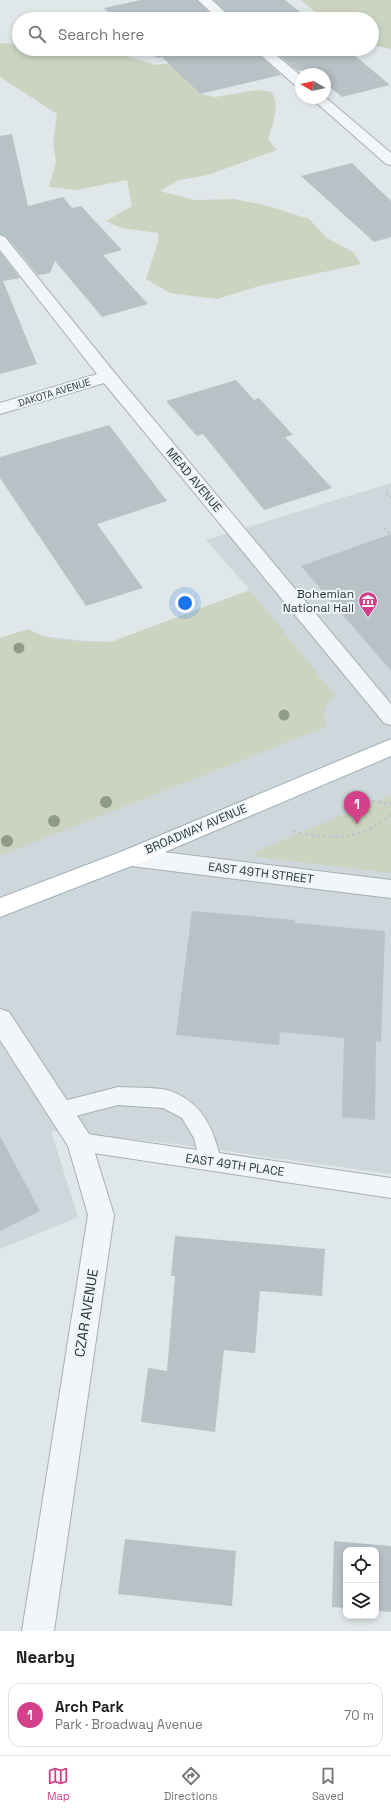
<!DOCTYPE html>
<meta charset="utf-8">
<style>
:root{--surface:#fff;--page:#f6f6f6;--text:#202124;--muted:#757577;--line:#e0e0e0;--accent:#d3418a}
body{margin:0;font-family:"Space Grotesk",sans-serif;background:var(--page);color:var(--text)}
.controls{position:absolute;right:12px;bottom:12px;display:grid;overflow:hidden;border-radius:8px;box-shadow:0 2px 6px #0003}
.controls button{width:36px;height:36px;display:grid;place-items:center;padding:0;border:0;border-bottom:1px solid var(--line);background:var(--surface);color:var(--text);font:20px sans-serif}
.compass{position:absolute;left:295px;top:68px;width:36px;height:36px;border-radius:50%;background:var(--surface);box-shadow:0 2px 6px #0003;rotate:279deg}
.you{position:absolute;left:185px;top:603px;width:14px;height:14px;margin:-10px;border:3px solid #fff;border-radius:50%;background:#1a73e8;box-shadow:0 0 0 6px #1a73e833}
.badge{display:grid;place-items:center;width:26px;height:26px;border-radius:50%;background:var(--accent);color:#fff;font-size:13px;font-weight:700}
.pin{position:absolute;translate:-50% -33px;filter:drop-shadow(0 1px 2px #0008)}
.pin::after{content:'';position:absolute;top:21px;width:14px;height:12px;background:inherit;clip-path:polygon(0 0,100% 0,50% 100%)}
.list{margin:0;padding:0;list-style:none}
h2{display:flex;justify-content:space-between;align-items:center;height:52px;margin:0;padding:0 16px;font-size:17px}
h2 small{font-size:13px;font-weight:400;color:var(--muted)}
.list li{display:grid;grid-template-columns:26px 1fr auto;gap:12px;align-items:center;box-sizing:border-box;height:64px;margin:0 8px 8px;padding:0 8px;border:1px solid var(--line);border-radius:12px}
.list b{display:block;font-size:15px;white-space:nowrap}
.list p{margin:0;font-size:13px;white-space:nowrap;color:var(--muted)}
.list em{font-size:13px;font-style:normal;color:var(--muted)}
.icon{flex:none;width:22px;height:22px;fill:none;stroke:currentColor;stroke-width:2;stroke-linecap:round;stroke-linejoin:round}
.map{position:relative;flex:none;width:391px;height:1631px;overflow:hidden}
.search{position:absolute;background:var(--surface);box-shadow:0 2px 6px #0003;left:12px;right:12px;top:12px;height:44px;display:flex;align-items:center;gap:10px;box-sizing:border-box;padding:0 14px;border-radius:22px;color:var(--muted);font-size:15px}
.sheet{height:124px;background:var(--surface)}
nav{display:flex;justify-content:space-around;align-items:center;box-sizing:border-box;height:56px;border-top:1px solid var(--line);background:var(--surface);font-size:11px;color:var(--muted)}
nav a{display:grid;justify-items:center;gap:2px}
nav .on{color:var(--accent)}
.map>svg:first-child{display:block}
</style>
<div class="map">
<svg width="391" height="1631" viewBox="0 0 391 1631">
<rect width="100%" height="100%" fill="#e0e7e9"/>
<path fill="#ced7db" d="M 391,483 L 391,1174 L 160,1142 L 51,1131 L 78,1217 L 0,1249 L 0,638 L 28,629 L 40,636 L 87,641 L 111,642 L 250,590 L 206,540 Z"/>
<path fill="#ccd4c1" d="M 301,0 L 391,0 L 391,49 L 372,45 L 372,19 L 323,19 Z
M 0,43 L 19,44 L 19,49 L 88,49 L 117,53 L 156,65 L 202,59 L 189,84 L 200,94 L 215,97 L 258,90 L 272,92 C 280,105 273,124 268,139 L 277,150 L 208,175 L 180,180 L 160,191 L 194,200 L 234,199 L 268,206 L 309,219 L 327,238 L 353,252 L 361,264 L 259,286 L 217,299 L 170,293 L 146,279 L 158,242 L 158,233 L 121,228 L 106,221 L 132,206 L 127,180 L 76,190 L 49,187 L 56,162 L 53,143 L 57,114 L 0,77 Z
M 250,590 L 336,696 C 325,702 319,716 328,726 L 0,856 L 0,638 L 28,629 C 52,643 84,641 111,642 Z
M 391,795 L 391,873 L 257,857 L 254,852 Z"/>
<path fill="#b7c2c6" d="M 141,0 L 197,0 L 216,19 L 116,19 L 104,8 Z
M 214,0 L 285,0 L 309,19 L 233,19 Z
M 147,49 L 253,49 L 281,75 L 200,94 L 162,57 L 157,58 Z
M 271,49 L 347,49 L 390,85 L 342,97 L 325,83 L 325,74 L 314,74 L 308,69 L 298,71 Z
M 12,134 L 28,206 L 63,197 L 72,208 L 81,206 L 122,250 L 103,255 L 148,304 L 102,317 L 55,261 L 50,273 L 38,275 L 6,236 L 0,234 L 0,136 Z
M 352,163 L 391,201 L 391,237 L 374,242 L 301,176 Z
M 0,252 L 20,278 L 3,281 L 37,364 L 0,374 Z
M 236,380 L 254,400 L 259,398 L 293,435 L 285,437 L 332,488 L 264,510 L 203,434 L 197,436 L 166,401 Z
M 109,425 L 167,501 L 97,524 L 143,588 L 86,606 L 0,478 L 0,457 Z
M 391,534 L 391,671 L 301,566 Z
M 192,911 L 295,920 L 294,923 L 385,931 L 381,1042 L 376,1041 L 375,1120 L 342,1117 L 344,1038 L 280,1032 L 279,1045 L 176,1035 Z
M 0,1136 L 40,1211 L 0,1231 Z
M 175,1236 L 325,1249 L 322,1296 L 260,1291 L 255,1353 L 224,1350 L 215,1432 L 141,1422 L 148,1368 L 167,1371 L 175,1276 L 171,1276 Z
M 125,1539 L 236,1551 L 232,1606 L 118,1594 Z
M 334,1541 L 391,1546 L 391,1612 L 376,1611 L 376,1550 L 346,1550 L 346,1608 L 332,1607 Z"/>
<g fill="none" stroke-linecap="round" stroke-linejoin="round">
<g stroke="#a5b0b3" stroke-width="2">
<path id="service" d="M 118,1087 C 134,1088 152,1087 167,1090 C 198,1099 212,1124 219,1153 L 391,1178 L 391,1198 L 80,1151 L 73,1149 L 69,1142 L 73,1135 L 80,1133 L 197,1150 L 194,1138 L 182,1118 L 163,1108 L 118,1105 L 60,1120 L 53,1117 L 50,1111 L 53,1105 L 60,1102 Z"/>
</g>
<g stroke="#a5b0b3" stroke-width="2">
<path id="minor" d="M 198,0 L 212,0 L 232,19 L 218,19 Z
M 254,49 L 269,49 L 301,76 L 301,87 L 296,86 Z
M 325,97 L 391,153 L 391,165 L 386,164 L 311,98 Z
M 0,235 L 5,237 L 114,372 L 391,704 L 391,725 L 384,723 L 104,383 L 0,414 L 0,403 L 97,374 L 0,250 Z
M 131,848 L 391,880 L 391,898 L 131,866 L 123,863 L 120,857 L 123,851 Z
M 0,1009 L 9,1012 L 89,1134 L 114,1215 L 54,1631 L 22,1631 L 88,1215 L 68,1146 L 0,1040 Z"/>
</g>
<g stroke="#9fb0b6" stroke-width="2">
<path id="primary" d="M 391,739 L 391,756 L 139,863 L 0,917 L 0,898 L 123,851 Z"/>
</g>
<path stroke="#bec5c8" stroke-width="2" stroke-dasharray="2.5 2.5" stroke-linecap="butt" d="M 386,493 L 391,498
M 384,528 L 391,535"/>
<path stroke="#bec5c8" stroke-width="2.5" stroke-dasharray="3 3" stroke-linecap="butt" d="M 366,800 L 391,804
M 293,831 C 318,837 346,841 370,829 C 377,825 384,819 391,815"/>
<use href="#service" fill="#f3f6f8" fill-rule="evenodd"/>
<use href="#minor" fill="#f3f6f8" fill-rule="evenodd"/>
<use href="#primary" fill="#fff" fill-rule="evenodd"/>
</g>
<g fill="#8e9c86">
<circle cx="19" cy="648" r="5.5"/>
<circle cx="284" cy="715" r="5.5"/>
<circle cx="106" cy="802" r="6"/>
<circle cx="54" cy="821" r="6"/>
<circle cx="7" cy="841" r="6"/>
</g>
<defs>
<g id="museum-pin" transform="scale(1)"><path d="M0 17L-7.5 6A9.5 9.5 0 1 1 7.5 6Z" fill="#d3418a" stroke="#f0f5f7"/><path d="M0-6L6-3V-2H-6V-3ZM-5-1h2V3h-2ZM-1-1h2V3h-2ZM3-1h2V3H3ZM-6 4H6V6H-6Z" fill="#fff"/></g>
</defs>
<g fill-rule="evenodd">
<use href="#museum-pin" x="368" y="601"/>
</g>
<g text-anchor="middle" stroke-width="4" stroke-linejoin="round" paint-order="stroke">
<g font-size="10" fill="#283a41" stroke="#f0f5f7">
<text transform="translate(54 392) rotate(-17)" y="4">DAKOTA AVENUE</text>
</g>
<g font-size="12" fill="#283a41" stroke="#f0f5f7">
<text transform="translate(194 480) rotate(50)" y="4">MEAD AVENUE</text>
<text transform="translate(196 829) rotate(-23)" y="4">BROADWAY AVENUE</text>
<text transform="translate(261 873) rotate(7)" y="4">EAST 49TH STREET</text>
<text transform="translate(235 1165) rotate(8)" y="4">EAST 49TH PLACE</text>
</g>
<g font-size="12" fill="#283a41" stroke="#f0f5f7" text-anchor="end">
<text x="354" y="598">Bohemian<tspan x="354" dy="14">National Hall</tspan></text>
</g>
<g font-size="14" fill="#283a41" stroke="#f0f5f7">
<text transform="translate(86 1313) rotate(-81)" y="5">CZAR AVENUE</text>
</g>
</g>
</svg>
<div class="controls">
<button><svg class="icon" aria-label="locate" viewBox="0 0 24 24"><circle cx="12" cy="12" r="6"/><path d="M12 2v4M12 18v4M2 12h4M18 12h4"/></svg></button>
<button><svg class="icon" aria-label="layers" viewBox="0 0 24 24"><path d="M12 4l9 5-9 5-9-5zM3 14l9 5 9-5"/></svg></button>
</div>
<svg class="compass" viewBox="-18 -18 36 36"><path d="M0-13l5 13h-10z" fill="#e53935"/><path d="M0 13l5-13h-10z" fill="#757577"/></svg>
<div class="you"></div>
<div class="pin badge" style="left:357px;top:824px">1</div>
<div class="search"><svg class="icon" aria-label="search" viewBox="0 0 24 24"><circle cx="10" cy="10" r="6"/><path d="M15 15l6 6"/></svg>Search here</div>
</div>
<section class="sheet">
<h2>Nearby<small></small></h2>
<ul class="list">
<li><span class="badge">1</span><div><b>Arch Park</b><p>Park · Broadway Avenue</p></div><em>70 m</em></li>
</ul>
</section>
<nav>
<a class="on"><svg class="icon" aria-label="map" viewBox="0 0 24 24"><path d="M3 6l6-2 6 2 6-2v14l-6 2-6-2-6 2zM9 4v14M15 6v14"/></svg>Map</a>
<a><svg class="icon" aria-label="directions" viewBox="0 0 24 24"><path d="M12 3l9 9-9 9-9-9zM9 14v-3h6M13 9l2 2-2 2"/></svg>Directions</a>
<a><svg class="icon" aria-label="saved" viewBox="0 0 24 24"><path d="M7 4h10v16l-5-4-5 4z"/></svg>Saved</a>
</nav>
